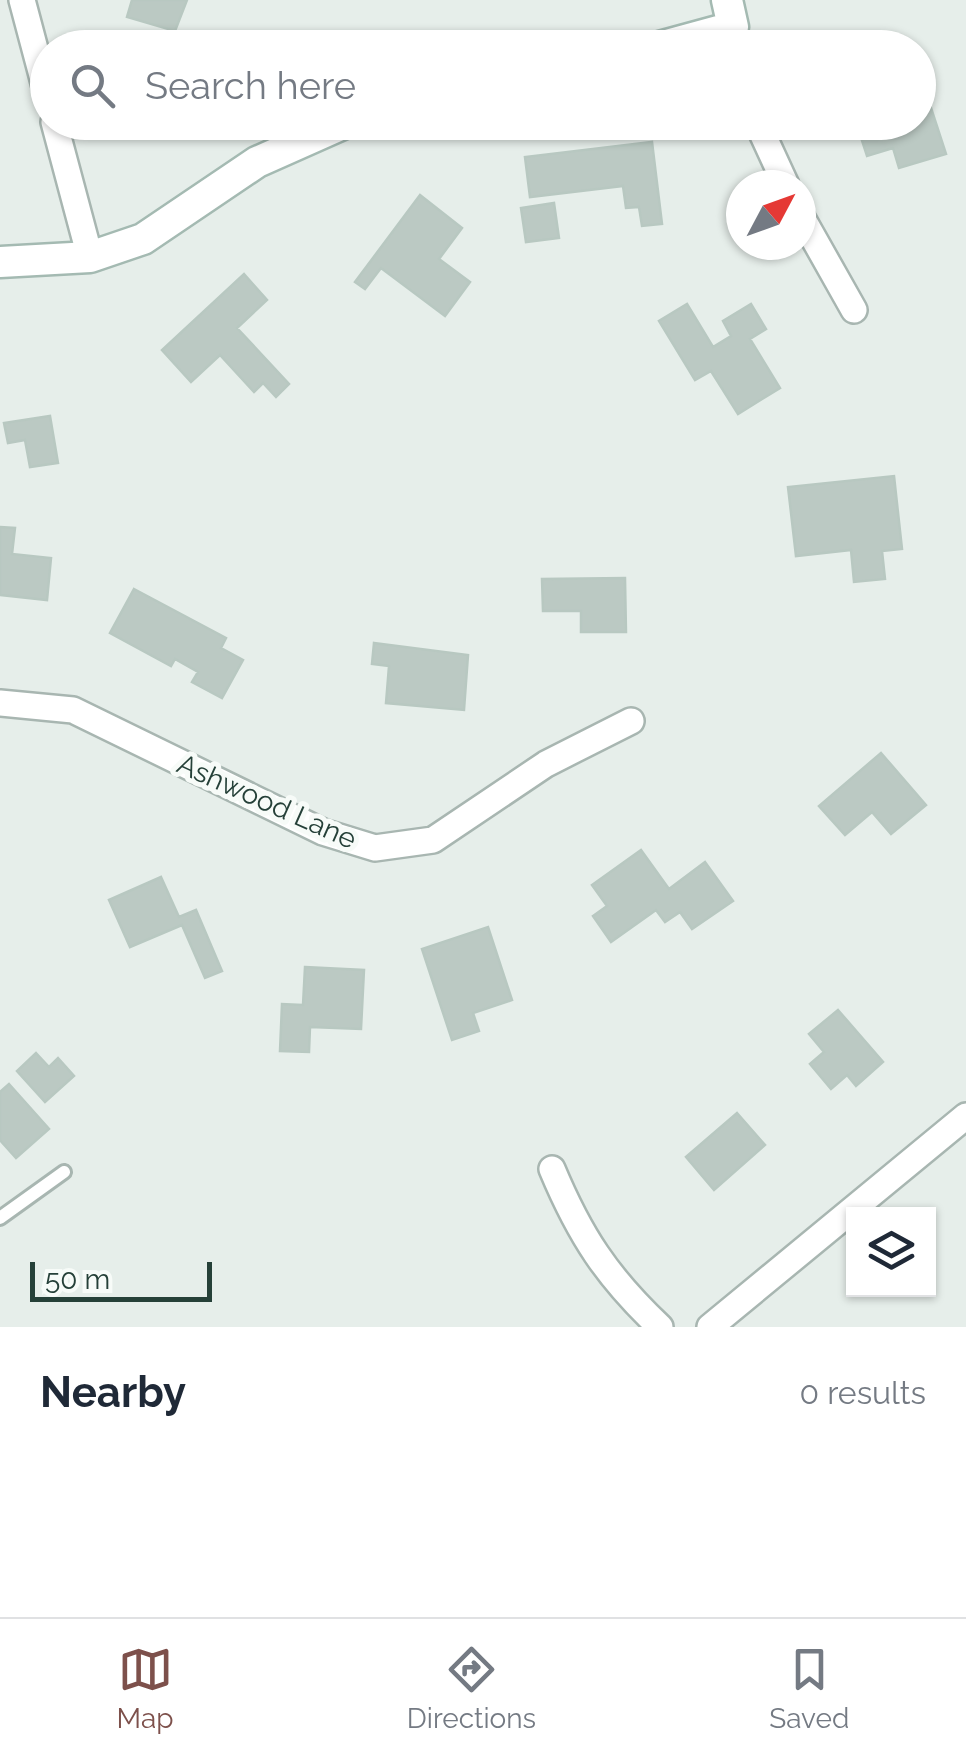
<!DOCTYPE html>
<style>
:root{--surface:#fff;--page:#f6f6f7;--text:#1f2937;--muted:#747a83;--line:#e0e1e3;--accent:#7d504b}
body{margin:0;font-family:Raleway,sans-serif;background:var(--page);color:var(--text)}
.controls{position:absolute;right:30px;bottom:30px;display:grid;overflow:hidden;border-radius:0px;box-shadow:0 2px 8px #0004}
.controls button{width:90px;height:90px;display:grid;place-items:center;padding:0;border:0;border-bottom:2px solid var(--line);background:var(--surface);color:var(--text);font:50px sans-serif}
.compass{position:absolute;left:726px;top:170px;width:90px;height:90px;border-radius:50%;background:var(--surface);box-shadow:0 2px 8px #0004;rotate:49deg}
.scale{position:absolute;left:30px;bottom:25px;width:182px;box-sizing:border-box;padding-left:10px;border:5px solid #254038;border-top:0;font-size:28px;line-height:35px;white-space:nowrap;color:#254038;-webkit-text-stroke:8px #f7fbf8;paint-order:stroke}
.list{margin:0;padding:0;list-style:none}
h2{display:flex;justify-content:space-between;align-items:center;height:130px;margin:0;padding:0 40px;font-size:42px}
h2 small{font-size:32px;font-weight:400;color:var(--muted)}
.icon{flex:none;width:55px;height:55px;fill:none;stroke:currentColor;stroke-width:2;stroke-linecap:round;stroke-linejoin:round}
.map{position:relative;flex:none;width:966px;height:1327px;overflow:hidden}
.search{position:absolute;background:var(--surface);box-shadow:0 2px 8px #0004;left:30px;right:30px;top:30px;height:110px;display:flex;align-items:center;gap:25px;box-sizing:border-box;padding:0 35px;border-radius:55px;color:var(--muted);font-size:38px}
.sheet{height:290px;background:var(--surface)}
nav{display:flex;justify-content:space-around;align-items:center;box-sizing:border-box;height:140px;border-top:2px solid var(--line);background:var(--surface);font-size:28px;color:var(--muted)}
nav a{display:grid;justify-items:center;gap:5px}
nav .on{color:var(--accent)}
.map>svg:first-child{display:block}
</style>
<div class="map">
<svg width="966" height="1327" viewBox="0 0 966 1327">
<rect width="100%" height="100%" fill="#e6eeea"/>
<path fill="#bbc9c3" stroke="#b8c8c1" stroke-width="2.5" d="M 132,0 L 187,0 L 175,31 L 127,17 Z
M 918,68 L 946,154 L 899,168 L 893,148 L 867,156 L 856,122 L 918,122 Z
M 652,142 L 662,224 L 642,226 L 639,207 L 626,208 L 623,186 L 530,197 L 525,157 Z
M 420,195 L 462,228 L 439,259 L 470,282 L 445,316 L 381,268 L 365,289 L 355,282 Z
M 554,203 L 559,238 L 526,242 L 521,208 Z
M 244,274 L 267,300 L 237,328 L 289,384 L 276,397 L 263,383 L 254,392 L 220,355 L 191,382 L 162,350 Z
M 687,304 L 713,347 L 731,336 L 723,321 L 751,304 L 766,329 L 750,339 L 780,388 L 738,414 L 711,371 L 695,380 L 659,321 Z
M 50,416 L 58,463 L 30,467 L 25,440 L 8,443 L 4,423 Z
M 894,476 L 902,549 L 882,551 L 885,579 L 854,582 L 851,550 L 796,556 L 788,487 Z
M 0,527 L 15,528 L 12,554 L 51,558 L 47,600 L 0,595 Z
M 625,578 L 626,632 L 581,632 L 581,611 L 543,611 L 542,579 Z
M 134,589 L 226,638 L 221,648 L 243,660 L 222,698 L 192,682 L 198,672 L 175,659 L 171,666 L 110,633 Z
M 374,643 L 468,655 L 464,710 L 386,703 L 389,666 L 372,664 Z
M 881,753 L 926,805 L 891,834 L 872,812 L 845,835 L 819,806 Z
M 641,850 L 669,889 L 705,862 L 733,901 L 692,929 L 680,912 L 665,922 L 656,910 L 611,942 L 593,916 L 607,906 L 592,885 Z
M 161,877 L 179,917 L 196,910 L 222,971 L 205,978 L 182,925 L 130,947 L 109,900 Z
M 488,927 L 512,1000 L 473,1013 L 479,1031 L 452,1040 L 422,949 Z
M 305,967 L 364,970 L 361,1029 L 310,1027 L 309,1052 L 280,1051 L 282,1004 L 303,1005 Z
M 838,1010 L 883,1062 L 856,1086 L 847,1075 L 831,1089 L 810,1064 L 824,1052 L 809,1034 Z
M 36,1053 L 49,1067 L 58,1058 L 74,1076 L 45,1102 L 17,1071 Z
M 9,1084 L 49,1129 L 16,1158 L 0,1140 L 0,1092 Z
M 737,1113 L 765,1145 L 714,1190 L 686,1157 Z"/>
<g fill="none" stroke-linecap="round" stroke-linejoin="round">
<g stroke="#a8b6b1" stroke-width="18">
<path id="lane" d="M 0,1218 L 64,1172"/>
</g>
<g stroke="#a8b6b1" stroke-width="30">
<path id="street" d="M 22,0 L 48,98
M 54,122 L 90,257
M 757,122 L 786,185
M 801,216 L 854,310
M 0,703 L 73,710 L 323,832 L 375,848 L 433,840 L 546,764 L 631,721
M 552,1169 C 580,1236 607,1277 660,1327
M 710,1327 L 966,1116"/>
</g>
<g stroke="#a4bab2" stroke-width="35">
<path id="secondary" d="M 656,48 L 733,27 L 727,0
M 0,262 L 90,257 L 143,239 L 257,162 L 347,122"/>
</g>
<use href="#lane" stroke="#fff" stroke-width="12"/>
<use href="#street" stroke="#fff" stroke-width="25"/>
<use href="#secondary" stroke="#fff" stroke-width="30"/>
</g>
<g text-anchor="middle" stroke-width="10" stroke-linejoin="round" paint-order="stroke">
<g font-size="28" fill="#254038" stroke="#f7fbf8">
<text transform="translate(267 801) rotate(24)" y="10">Ashwood Lane</text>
</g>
</g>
</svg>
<div class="controls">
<button><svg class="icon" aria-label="layers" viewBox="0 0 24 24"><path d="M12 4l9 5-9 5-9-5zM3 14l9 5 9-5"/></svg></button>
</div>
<svg class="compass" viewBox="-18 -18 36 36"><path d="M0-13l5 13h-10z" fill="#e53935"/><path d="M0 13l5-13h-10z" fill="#747a83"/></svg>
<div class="scale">50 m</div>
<div class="search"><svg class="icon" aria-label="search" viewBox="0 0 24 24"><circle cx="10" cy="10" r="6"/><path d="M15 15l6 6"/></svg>Search here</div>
</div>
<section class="sheet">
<h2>Nearby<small>0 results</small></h2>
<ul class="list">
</ul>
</section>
<nav>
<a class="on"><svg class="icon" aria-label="map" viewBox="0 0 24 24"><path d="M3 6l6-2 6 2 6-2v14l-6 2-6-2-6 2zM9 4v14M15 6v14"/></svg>Map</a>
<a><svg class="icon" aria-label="directions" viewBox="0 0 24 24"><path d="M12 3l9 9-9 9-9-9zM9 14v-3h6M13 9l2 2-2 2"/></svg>Directions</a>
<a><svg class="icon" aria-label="saved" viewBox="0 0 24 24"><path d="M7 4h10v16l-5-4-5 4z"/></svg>Saved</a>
</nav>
